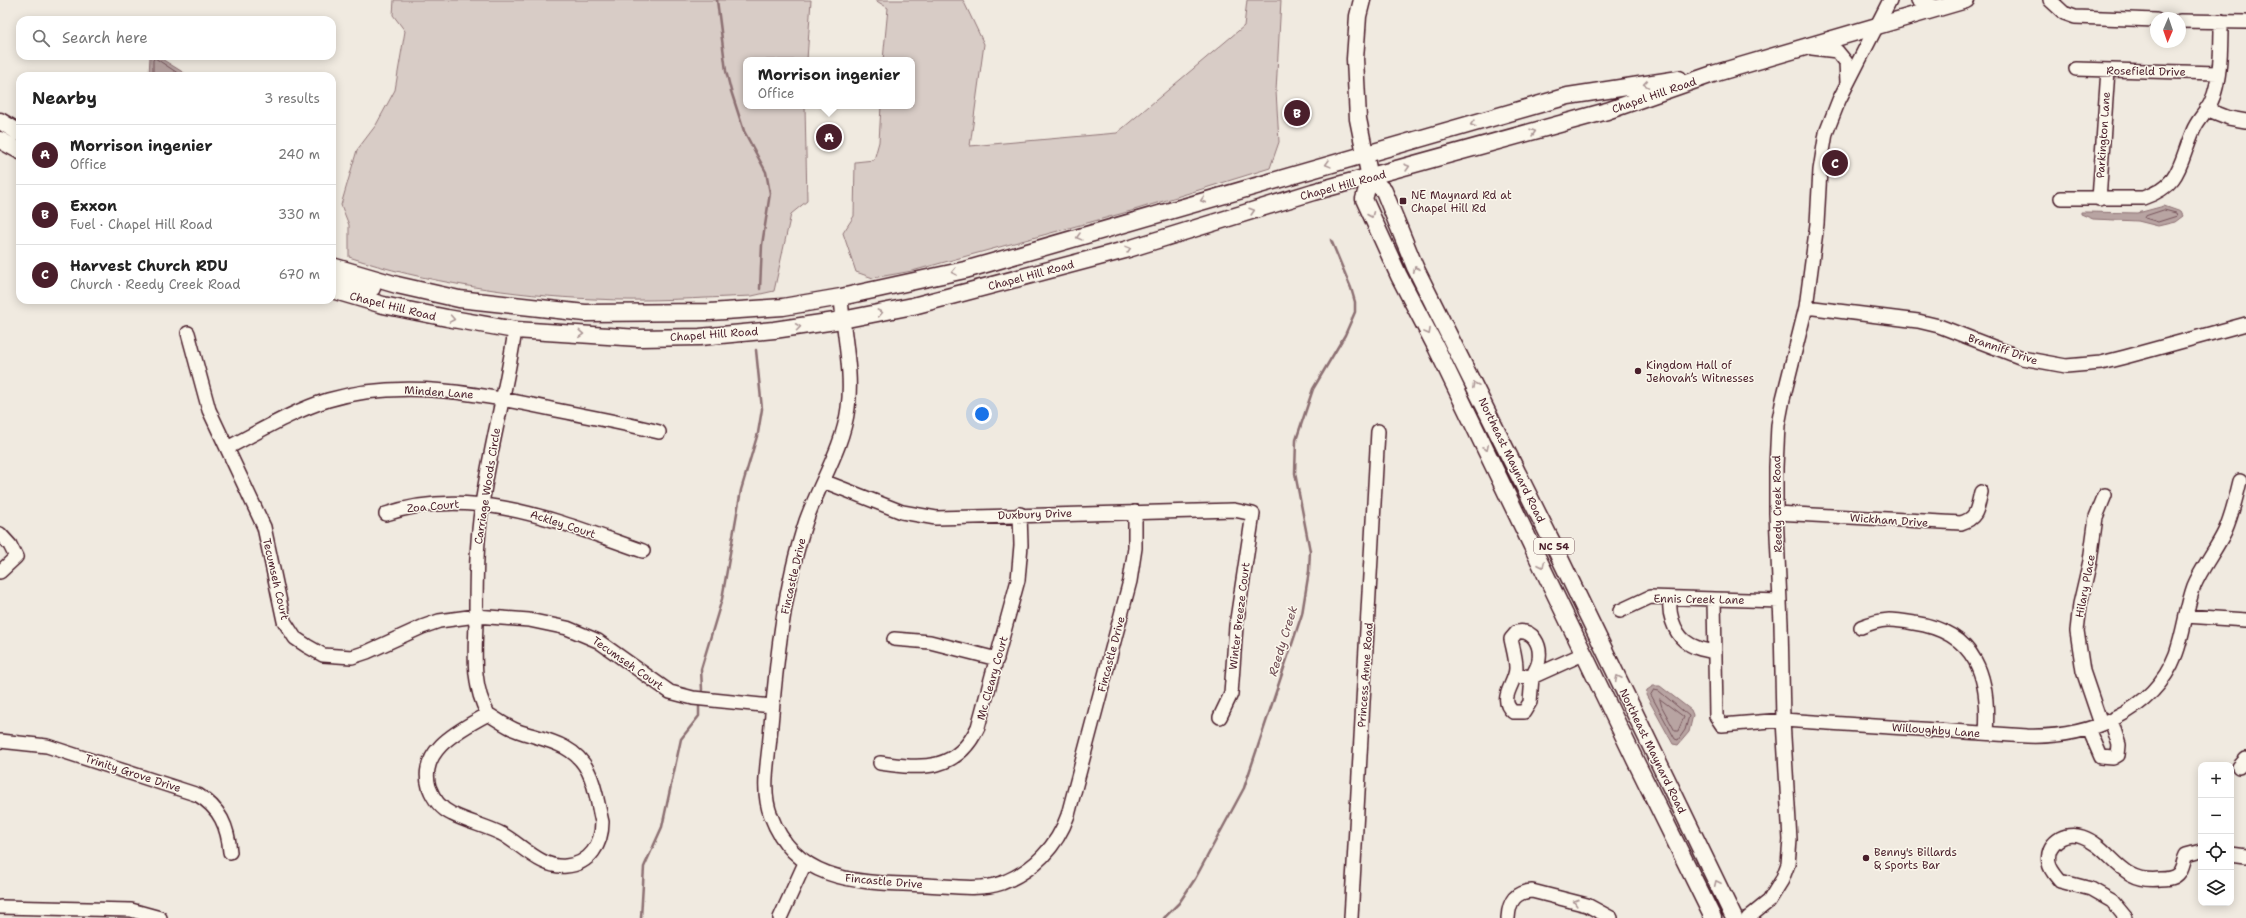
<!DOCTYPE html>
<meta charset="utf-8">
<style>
:root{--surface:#fff;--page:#f2f2f2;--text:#222;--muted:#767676;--line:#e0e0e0;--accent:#4a1f2b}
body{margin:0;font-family:"Shantell Sans",sans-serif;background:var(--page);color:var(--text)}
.controls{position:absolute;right:12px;bottom:12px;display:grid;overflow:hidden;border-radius:8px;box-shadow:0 2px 10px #0003}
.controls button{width:36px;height:36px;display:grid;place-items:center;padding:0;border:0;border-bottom:1px solid var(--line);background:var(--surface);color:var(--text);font:20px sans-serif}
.compass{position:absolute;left:2150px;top:12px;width:36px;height:36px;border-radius:50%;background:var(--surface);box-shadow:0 2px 10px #0003;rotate:182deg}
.you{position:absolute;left:982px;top:414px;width:14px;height:14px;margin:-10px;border:3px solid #fff;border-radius:50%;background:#1a73e8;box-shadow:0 0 0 6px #1a73e833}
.badge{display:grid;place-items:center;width:26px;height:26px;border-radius:50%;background:var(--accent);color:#fff;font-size:13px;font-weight:700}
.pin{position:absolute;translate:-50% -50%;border:2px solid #fff;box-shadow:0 1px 4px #0006}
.popup{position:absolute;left:743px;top:57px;width:172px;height:52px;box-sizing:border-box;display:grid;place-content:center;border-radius:8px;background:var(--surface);filter:drop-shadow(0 1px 3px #0005);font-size:13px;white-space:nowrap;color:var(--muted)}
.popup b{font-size:15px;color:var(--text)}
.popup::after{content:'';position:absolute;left:50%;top:100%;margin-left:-8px;border:8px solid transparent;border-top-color:var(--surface)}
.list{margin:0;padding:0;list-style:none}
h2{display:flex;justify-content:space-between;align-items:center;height:52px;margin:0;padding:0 16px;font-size:17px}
h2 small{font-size:13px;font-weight:400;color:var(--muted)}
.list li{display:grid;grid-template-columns:26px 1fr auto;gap:12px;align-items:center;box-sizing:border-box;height:60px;padding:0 16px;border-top:1px solid var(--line)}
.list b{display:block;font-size:15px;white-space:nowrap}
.list p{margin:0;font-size:13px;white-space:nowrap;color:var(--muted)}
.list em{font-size:13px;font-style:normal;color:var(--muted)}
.icon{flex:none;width:22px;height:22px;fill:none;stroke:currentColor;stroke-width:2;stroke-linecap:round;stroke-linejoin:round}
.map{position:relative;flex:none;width:2246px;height:918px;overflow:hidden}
.search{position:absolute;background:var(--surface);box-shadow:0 2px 10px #0003;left:16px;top:16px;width:320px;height:44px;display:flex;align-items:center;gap:10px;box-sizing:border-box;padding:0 14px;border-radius:12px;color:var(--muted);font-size:15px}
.panel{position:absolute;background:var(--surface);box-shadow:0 2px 10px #0003;left:16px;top:72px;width:320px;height:232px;border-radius:12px}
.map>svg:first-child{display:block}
</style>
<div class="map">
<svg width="2246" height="918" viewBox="0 0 2246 918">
<rect width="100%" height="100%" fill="#f0eae0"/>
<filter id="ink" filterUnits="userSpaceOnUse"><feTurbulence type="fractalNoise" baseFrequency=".025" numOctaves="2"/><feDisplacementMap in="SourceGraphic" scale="8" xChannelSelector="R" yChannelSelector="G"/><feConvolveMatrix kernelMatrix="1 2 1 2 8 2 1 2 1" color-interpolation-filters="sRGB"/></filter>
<g filter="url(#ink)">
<path fill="#d8ccc6" stroke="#917678" d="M 394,0 L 811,0 L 807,60 L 746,60 L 746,106 L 805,106 L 807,201 L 791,214 L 774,291 L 752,296 C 699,298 646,302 594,299 C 515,296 423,282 349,257 L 349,225 L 341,205 L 357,150 L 376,125 L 395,90 L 405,31 L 393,15 Z
M 875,0 L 963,0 L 984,44 L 970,146 L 1117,133 L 1244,26 L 1247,0 L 1281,0 L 1276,91 L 1279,142 L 1270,168 L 1131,211 L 912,271 L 873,278 L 856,272 L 843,233 L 854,216 L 855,162 L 874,160 L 879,142 L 881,106 L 912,106 L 912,60 L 883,60 L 888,8 Z"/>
<path fill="#b8a4a2" stroke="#8c6f72" d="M 150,56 L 157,56 L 189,76 L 149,76 Z
M 2164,206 L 2181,212 L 2183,216 L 2175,222 L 2158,226 L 2138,221 L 2093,219 L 2081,214 L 2081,212 L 2086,212 L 2138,213 Z
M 1653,686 L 1660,686 L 1691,710 L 1693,715 L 1689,732 L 1678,745 L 1673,744 L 1646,695 L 1647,690 Z"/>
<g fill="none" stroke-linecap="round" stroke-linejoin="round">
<path stroke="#76545b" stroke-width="1" d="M 153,76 L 153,60 L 155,58 L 182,76
M 2164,210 L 2176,213 L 2177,216 L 2158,222 L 2145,218 L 2146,216 Z
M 1654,690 L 1659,691 L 1689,716 L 1685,730 L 1678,740 L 1675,739 L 1651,695 Z
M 1660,699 L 1684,717 L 1678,731 L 1675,731 L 1662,707 Z"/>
<path stroke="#8c6f72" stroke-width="2.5" d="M 717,0 L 726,71 L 731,91 L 744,131 L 766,172 L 770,193 L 762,245 L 760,289
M 702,690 L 701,669 L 722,599 L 741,490 L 758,433 L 762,409 L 756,350
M 641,918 L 644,867 L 662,827 L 681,739 L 699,716 L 699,707
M 1164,918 L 1179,903 L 1195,879 L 1244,788 L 1302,614 L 1309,571 L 1310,551 L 1295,473 L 1296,440 L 1313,389 L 1345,335 L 1355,312 L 1355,302 L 1351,288 L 1331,240"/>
<g stroke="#4a1f2b" stroke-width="16">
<path id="minor" d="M 1918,0 L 1940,7
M 2050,0 L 2064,13 L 2075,17 L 2156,20
M 2180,21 L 2246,22
M 1812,48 L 1837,51 L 1846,62 L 1847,82
M 2076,69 L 2217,73
M 2206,109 L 2229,118 L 2246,121
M 2061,198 L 2143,198 C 2182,185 2179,163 2193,131 C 2197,120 2206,113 2211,102 C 2221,82 2221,44 2221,21
M 2099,199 L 2108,70
M 841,297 C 843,333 853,372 848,408 C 843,448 819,484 806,521 C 783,590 776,665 770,737 C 768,762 761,791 771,816 C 797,886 865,882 926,885 C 950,886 978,891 1002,883 C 1033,871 1057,847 1068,815 L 1130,581 L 1135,548 L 1135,512
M 1806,307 L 1918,321 L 1939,326 L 2022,358 L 2066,366 L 2101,363 L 2125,357 L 2246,324
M 188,333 L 209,410 L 264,527 L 284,621 L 295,638 L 307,646 L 323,655 L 352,657 L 367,652 L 422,627 L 439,621 L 476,616 L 529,620 L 567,628 L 598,641 L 670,692 L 693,698 L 772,706
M 227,448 C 260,431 293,411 328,400 C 403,378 482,394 556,410 C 590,417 625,423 659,432
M 823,481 L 902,512 L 936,518 L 1234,510 L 1253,514 L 1236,626 L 1231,694 L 1220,717
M 1776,513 L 1961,523 C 1978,518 1977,508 1981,492
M 386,514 C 473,484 560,522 643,551
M 0,534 L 10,545 L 16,557 L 0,572
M 1671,598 C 1667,611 1674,632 1685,641 C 1693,648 1704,650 1714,652
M 1714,599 L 1716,716 L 1722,725 L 1783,720 L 2027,736 C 2086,738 2153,714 2176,654 C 2184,632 2186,608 2194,586 C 2202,567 2216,550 2225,531 C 2232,515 2236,498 2240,481
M 1620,611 L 1650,597 L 1780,601
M 2186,616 L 2246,620
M 1861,627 C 1883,618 1891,619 1914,623 C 1977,632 1990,678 1986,733
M 894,639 L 930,642 L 997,659
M 1515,675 L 1532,677 C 1534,672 1539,665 1539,659 C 1541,645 1533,629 1517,632 L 1511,639 C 1513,649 1516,658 1516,668 C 1516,684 1497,698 1513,712 L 1524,712 L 1530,702 L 1532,677 L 1583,654
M 488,714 C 498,720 507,727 518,731 C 544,740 574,743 588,771 C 596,786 598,806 602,822 C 602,844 590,864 566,866 C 542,869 522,845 502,834 C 486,826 468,822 452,814 C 441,809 433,798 429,787 C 418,749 462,729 488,714 Z
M 488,714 C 472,686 475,654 476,623 C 476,583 476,544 482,505 C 490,446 507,389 515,330
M 2101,724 L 2083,671 L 2077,631 L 2080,604 L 2090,561 L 2096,517 L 2105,495
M 2089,729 L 2101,757 L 2113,758 L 2118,755 L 2119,745 L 2111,720
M 0,741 L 47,746 L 198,795 C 220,808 228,827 230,852
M 880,763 C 922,769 957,772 978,727 L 1018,580 L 1021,545 L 1020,514
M 2239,767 L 2246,759
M 2231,854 L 2246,856
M 0,907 L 131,910 L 160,918
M 780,918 L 805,863
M 1351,918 L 1378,431
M 1508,918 C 1509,901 1515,892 1532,891 L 1587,905 L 1611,918
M 1748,918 L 1769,901 L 1782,880 L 1788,864 L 1790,840 L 1783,720 L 1781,624 L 1776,513 L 1776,467 L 1778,425 L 1783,399 L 1806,307 L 1817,224 L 1820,170 L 1826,133 L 1839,100 L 1890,0
M 2126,918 L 2112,901 L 2091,889 L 2060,881 C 2056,876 2050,870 2049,863 C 2045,843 2065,831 2082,837 C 2112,847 2119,884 2160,879 C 2166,879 2173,879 2178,874 C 2183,869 2183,861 2186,855 L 2201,851"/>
</g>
<g stroke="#4a1f2b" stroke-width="19">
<path id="major" d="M 1362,0 L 1358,16 L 1355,59 L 1358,119 L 1370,178 L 1364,199 L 1399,276 L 1436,347 L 1636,762 L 1713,918
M 0,121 L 20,133
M 0,140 L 20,151
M 1370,178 L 1384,191 L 1415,267 L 1553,544 L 1734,918
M 332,266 L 397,285 L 459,299 L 585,313 L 710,312 L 783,307 L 841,297 L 965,270 L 1568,96 L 1679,79
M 332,282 L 344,281 L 372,288
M 332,290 L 383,305 L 447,318 L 515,330 L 639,338 L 700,337 L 774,330 L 842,320 L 913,306 L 1125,250 L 1313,192 L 1607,111 L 1713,74 L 1966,0"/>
</g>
<use href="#minor" stroke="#fbf7ec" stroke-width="13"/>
<use href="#major" stroke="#fbf7ec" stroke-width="16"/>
</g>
<defs><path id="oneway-chevron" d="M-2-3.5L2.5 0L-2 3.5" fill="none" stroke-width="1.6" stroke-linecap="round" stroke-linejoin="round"/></defs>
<g stroke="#ab9695">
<use href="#oneway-chevron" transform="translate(1646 84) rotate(171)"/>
<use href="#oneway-chevron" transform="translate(1473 124) rotate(164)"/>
<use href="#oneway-chevron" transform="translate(1533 132) rotate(-16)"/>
<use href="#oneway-chevron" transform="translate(1328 164) rotate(165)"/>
<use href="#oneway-chevron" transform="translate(1407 167) rotate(-16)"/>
<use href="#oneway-chevron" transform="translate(1203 200) rotate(164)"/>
<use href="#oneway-chevron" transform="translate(1252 211) rotate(-17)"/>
<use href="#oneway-chevron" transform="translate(1371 215) rotate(67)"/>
<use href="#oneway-chevron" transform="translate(1079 237) rotate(165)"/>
<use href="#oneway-chevron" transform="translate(1128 249) rotate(-16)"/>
<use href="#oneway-chevron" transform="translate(1416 269) rotate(-115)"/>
<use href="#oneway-chevron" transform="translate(954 272) rotate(167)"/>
<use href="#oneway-chevron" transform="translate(880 313) rotate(-11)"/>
<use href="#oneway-chevron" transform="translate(452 319) rotate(10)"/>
<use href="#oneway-chevron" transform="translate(798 327) rotate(-8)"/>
<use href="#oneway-chevron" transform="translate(1428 332) rotate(61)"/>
<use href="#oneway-chevron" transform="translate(581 334) rotate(4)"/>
<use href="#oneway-chevron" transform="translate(1475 385) rotate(-117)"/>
<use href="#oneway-chevron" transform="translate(1486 448) rotate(64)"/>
<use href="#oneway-chevron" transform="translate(1542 565) rotate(65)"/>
<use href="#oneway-chevron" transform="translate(1618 678) rotate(-116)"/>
<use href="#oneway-chevron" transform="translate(1717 883) rotate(-115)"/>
<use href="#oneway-chevron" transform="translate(1576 902) rotate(-163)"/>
</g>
</g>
<g fill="#4a1f2b" stroke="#fbf7ec" stroke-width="1.5">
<rect x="1399" y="197" width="8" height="8" rx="2"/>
<circle cx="1638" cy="371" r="4"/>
<circle cx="1866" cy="858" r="4"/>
</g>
<g text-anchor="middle" stroke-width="3" stroke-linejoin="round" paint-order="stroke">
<rect fill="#fbf7ec" stroke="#7f6065" stroke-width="1" x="1534" y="538" width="40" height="16" rx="3"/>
<g font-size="10" font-weight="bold" fill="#4a1f2b">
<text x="1554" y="550">NC 54</text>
</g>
<g font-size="11" fill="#4a1f2b" stroke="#fbf7ec">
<text transform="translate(2146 71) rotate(1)" y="4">Rosefield Drive</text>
<text transform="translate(1654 95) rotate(-19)" y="4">Chapel Hill Road</text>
<text transform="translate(2103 135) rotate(-86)" y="4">Parkington Lane</text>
<text transform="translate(1343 185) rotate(-15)" y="4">Chapel Hill Road</text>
<text transform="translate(1031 275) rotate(-15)" y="4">Chapel Hill Road</text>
<text transform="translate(393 306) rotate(14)" y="4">Chapel Hill Road</text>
<text transform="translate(714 334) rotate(-4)" y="4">Chapel Hill Road</text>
<text transform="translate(2003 349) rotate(19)" y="4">Branniff Drive</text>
<text transform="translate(439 392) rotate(4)" y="4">Minden Lane</text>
<text transform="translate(1512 460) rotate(64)" y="4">Northeast Maynard Road</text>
<text transform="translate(487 486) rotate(-81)" y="4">Carriage Woods Circle</text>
<text transform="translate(1777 504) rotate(-91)" y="4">Reedy Creek Road</text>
<text transform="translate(433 506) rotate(-5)" y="4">Zoa Court</text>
<text transform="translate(1035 514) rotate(-2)" y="4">Duxbury Drive</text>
<text transform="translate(1889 520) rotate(4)" y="4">Wickham Drive</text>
<text transform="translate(563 524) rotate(18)" y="4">Ackley Court</text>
<text transform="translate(793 576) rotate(-77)" y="4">Fincastle Drive</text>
<text transform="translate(276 579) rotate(77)" y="4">Tecumseh Court</text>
<text transform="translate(2085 586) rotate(-79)" y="4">Hilary Place</text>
<text transform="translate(1699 599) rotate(1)" y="4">Ennis Creek Lane</text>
<text transform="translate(1239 616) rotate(-83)" y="4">Winter Breeze Court</text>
<text transform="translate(1111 654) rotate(-75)" y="4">Fincastle Drive</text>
<text transform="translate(628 663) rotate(35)" y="4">Tecumseh Court</text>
<text transform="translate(1365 675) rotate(-86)" y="4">Princess Anne Road</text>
<text transform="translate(992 678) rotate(-74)" y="4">Mc Cleary Court</text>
<text transform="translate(1936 730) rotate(4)" y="4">Willoughby Lane</text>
<text transform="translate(1653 751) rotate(64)" y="4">Northeast Maynard Road</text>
<text transform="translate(133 773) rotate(18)" y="4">Trinity Grove Drive</text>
<text transform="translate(884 881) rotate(5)" y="4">Fincastle Drive</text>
</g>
<g font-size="11" fill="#4a1f2b" stroke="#fbf7ec" text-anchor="start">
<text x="1411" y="199">NE Maynard Rd at<tspan x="1411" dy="13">Chapel Hill Rd</tspan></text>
<text x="1646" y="369">Kingdom Hall of<tspan x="1646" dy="13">Jehovah’s Witnesses</tspan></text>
<text x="1874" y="856">Benny's Billards<tspan x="1874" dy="13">&amp; Sports Bar</tspan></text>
</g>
<g font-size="12" font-style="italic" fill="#704e55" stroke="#fbf7ec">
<text transform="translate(1283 641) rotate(-73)" y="4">Reedy Creek</text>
</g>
</g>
</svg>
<div class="controls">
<button>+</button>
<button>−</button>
<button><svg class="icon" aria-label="locate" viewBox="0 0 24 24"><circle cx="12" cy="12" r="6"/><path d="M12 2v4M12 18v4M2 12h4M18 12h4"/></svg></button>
<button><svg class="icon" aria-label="layers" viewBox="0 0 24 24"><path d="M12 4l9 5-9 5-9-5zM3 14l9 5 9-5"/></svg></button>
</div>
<svg class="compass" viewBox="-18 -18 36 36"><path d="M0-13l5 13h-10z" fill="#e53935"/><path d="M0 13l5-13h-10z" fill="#767676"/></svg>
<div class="you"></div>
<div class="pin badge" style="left:829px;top:137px">A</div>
<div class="popup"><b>Morrison ingenier</b>Office</div>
<div class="pin badge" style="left:1297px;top:113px">B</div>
<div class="pin badge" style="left:1835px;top:163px">C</div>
<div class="search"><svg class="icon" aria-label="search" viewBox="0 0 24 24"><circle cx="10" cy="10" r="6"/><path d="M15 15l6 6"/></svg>Search here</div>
<section class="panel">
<h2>Nearby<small>3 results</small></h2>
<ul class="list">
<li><span class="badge">A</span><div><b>Morrison ingenier</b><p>Office</p></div><em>240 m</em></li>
<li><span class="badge">B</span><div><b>Exxon</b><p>Fuel · Chapel Hill Road</p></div><em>330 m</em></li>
<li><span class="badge">C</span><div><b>Harvest Church RDU</b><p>Church · Reedy Creek Road</p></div><em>670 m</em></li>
</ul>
</section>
</div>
